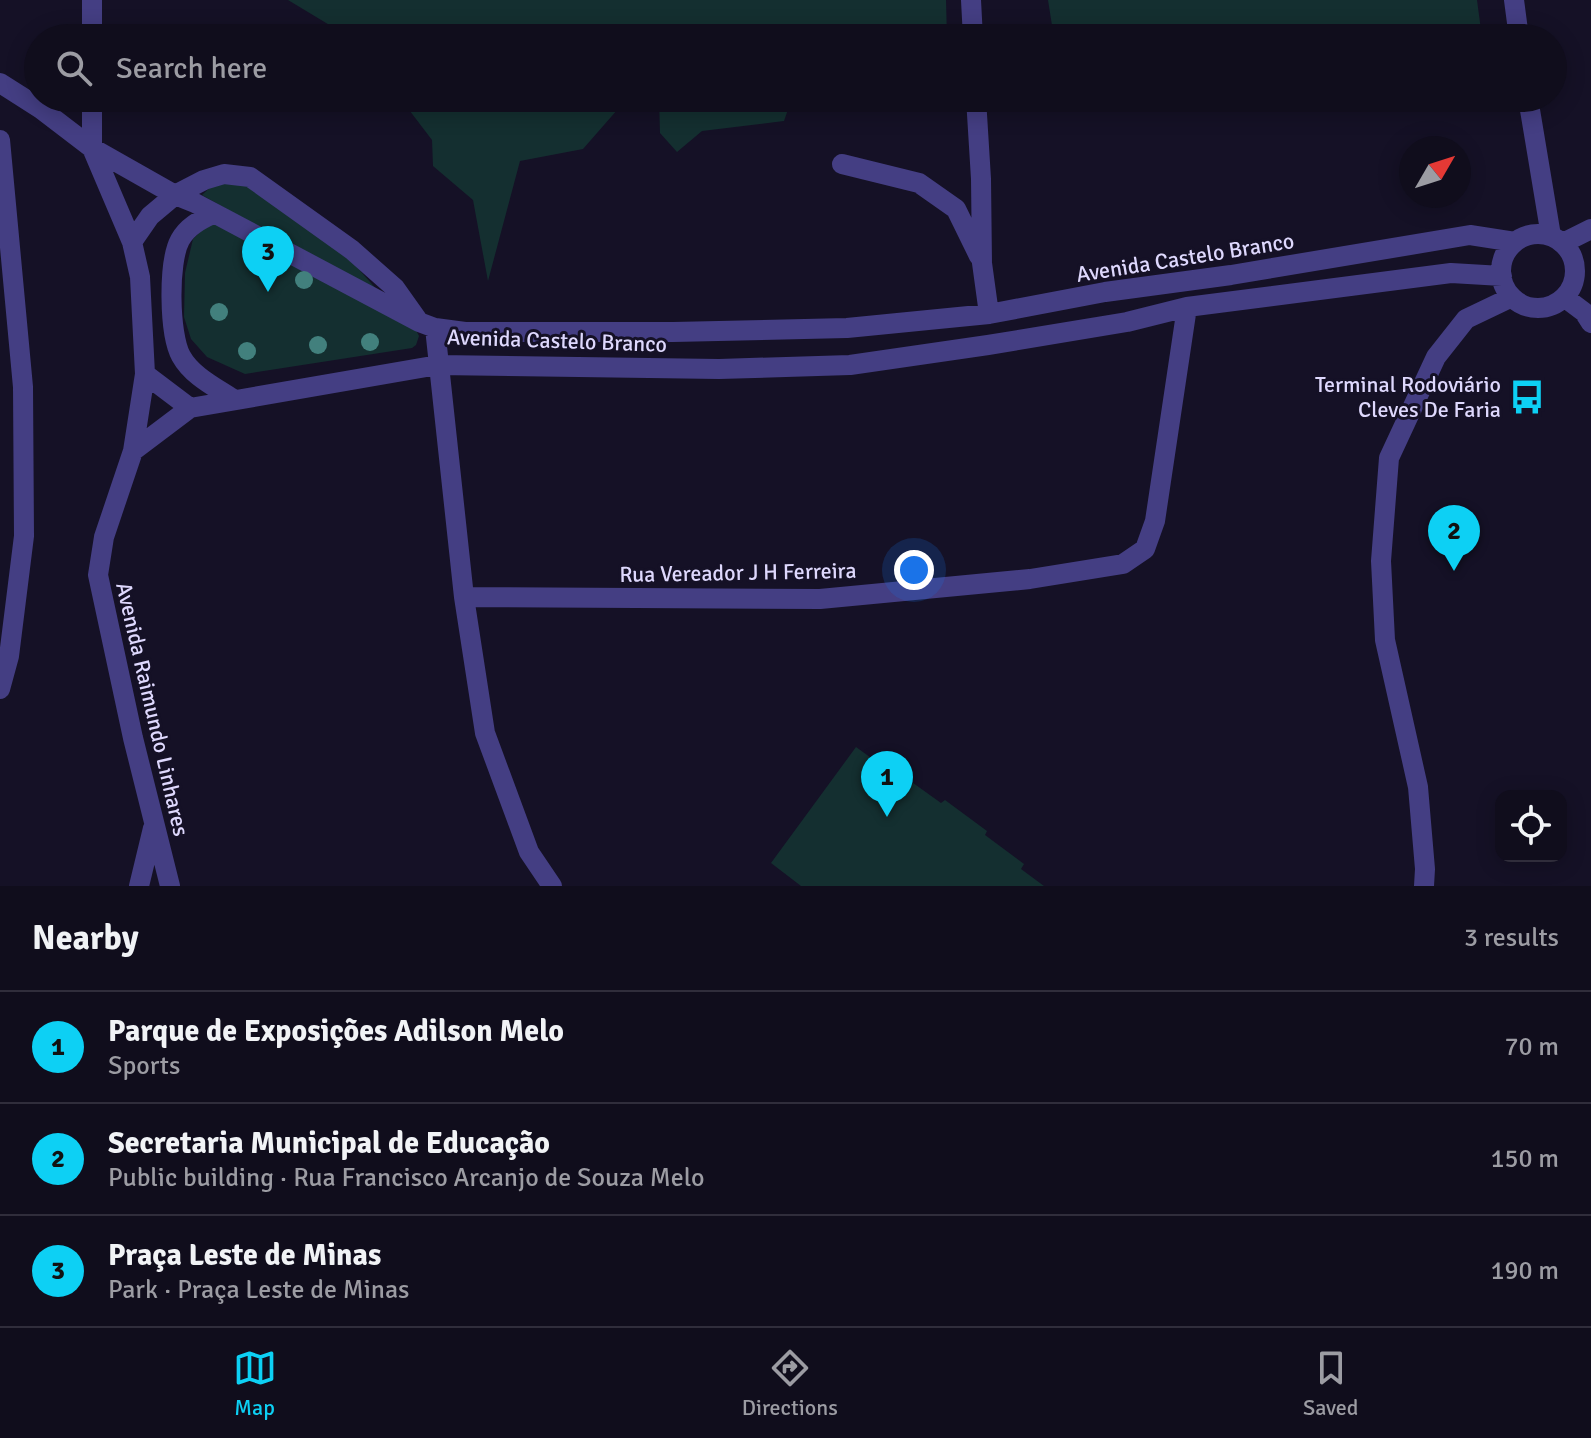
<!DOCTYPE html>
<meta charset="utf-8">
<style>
:root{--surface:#100d1c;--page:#191625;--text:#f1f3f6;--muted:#9c9ca3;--line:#302d3b;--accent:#0dd0f4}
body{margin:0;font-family:Signika,sans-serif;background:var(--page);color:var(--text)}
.controls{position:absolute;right:24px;bottom:24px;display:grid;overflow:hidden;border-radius:16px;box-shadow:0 4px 20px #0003}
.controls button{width:72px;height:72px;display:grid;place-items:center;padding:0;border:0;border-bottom:2px solid var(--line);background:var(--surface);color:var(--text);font:40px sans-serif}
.compass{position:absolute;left:1399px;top:136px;width:72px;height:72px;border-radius:50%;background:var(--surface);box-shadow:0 4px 20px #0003;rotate:51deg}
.you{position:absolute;left:914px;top:570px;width:28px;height:28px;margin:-20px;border:6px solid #fff;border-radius:50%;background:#1a73e8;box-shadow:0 0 0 12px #1a73e833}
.badge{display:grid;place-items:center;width:52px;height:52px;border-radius:50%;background:var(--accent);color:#111;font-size:26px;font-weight:700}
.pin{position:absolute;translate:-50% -66px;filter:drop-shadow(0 2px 4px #0008)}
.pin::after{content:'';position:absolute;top:42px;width:28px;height:24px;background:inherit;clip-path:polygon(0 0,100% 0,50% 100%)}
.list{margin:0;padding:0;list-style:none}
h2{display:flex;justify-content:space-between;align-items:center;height:104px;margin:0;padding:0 32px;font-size:34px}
h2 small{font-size:26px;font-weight:400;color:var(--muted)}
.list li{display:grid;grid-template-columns:52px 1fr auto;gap:24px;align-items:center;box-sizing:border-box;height:112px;padding:0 32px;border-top:2px solid var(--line)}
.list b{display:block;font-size:30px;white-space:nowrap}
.list p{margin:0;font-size:26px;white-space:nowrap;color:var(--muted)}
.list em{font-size:26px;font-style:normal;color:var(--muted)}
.icon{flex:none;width:44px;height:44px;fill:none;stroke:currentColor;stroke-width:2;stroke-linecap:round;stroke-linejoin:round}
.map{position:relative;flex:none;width:1591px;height:886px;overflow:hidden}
.search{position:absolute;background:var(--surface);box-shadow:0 4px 20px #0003;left:24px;right:24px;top:24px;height:88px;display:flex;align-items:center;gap:20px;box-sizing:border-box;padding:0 28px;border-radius:44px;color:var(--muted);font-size:30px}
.sheet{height:440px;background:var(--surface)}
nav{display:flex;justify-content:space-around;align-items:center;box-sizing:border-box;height:112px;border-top:2px solid var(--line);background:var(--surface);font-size:22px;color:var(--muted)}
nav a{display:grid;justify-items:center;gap:4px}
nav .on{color:var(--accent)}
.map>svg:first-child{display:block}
</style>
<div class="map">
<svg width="1591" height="886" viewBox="0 0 1591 886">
<rect width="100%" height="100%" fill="#151126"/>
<path fill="#142f30" d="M 288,0 L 946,0 L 947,38 L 351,38 Z
M 1048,0 L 1477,0 L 1481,30 L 1425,38 L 1054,38 Z
M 400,98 L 792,98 L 784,121 L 702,131 L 677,152 L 660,133 L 659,99 L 618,109 L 583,149 L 520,161 L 488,281 L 473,200 L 433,166 L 432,140 Z
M 904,98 L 948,98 L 949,110 Z
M 216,182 L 245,184 L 322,238 L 355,265 L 386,300 L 202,195 Z
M 224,223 L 415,328 L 419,336 L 416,345 L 412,348 L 245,374 L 207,357 L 191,339 L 184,317 L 185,273 L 193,239 L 207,225 Z
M 856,747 L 899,778 L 902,775 L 941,803 L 945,800 L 987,831 L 985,835 L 1024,864 L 1021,869 L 1044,886 L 801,886 L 771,863 Z"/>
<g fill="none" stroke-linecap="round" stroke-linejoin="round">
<path stroke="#443e83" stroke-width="20" d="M 971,0 L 973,38
M 1514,0 L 1519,38
M 92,38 L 92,0
M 0,83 L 41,109 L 92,148 L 175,195 L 195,203 L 419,322 L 435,328 L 465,332 L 673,332 L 847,328 L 989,314 L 1105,292 L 1231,275 L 1470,235 L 1515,242
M 92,98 L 92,148 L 132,242 L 140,277 L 145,374 L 133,451 L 104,537 L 98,575 L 133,738 L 170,886
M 976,98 L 981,179 L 982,263 L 989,314
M 1528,98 L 1551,236
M 0,140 L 23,387 L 24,536 L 9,656 L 0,689
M 842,164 L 919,183 L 956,209 L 979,256
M 213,214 C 200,220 187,227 180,240 C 168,262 169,334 181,356 C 192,376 215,387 233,399
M1501 271a37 37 0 1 1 74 0a37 37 0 1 1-74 0Z
M 132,242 L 150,216 L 175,195 L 204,180 L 224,174 L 250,177 L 352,250 L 395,288 L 417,319
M 1563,243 L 1591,229
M 1564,297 L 1584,312 L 1591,323
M 435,328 L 464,597 L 485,733 L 529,852 L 552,886
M 145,374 L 190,408
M 133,451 L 190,408 L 438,365 L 719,369 L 850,365 L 988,345 L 1127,322 L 1187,307 L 1451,273 L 1502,276
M 464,597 L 820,599 L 1030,579 L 1123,564 L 1145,549 L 1155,521 L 1187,307
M 139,886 L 153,828
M 1424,886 L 1425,869 L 1418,787 L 1385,640 L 1381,561 L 1389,458 L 1436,357 L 1466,319 L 1512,297"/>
</g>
<g fill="#42807d">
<circle cx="304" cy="280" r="9"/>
<circle cx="219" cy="312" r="9"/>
<circle cx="370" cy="342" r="9"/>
<circle cx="318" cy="345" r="9"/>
<circle cx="247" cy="351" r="9"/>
</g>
<defs>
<g id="bus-bare" transform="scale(2.76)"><path d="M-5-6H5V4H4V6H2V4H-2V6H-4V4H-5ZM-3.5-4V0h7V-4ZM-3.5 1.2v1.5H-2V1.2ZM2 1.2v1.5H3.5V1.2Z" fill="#0dd0f4" stroke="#151126" stroke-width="2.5" paint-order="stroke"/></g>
</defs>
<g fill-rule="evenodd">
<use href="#bus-bare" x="1527" y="397"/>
</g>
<g text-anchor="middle" stroke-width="6" stroke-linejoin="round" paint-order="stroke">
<g font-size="22" fill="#ded8fd" stroke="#151126">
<text transform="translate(1185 257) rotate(-9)" y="8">Avenida Castelo Branco</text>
<text transform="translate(557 340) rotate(2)" y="8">Avenida Castelo Branco</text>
<text transform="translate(738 572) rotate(-1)" y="8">Rua Vereador J H Ferreira</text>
<text transform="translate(153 709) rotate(77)" y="8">Avenida Raimundo Linhares</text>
</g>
<g font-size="22" fill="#ded8fd" stroke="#151126" text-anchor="end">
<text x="1501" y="392">Terminal Rodoviário<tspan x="1501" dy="25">Cleves De Faria</tspan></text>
</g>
</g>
</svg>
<div class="controls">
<button><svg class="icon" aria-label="locate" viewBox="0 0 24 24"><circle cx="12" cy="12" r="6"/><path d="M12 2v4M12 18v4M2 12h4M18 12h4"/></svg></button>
</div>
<svg class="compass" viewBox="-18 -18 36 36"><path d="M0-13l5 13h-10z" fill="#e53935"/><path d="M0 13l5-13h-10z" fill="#9c9ca3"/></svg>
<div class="you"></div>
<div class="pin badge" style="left:887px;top:817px">1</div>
<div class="pin badge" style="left:1454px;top:571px">2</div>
<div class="pin badge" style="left:268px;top:292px">3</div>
<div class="search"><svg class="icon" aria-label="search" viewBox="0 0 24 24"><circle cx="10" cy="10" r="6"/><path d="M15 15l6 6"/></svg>Search here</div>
</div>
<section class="sheet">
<h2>Nearby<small>3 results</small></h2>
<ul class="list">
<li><span class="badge">1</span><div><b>Parque de Exposições Adilson Melo</b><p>Sports</p></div><em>70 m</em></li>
<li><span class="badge">2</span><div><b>Secretaria Municipal de Educação</b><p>Public building · Rua Francisco Arcanjo de Souza Melo</p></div><em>150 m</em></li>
<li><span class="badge">3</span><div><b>Praça Leste de Minas</b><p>Park · Praça Leste de Minas</p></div><em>190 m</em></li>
</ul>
</section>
<nav>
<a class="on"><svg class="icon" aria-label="map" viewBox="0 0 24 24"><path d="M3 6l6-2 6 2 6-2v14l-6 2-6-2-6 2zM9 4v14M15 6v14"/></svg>Map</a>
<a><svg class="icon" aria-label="directions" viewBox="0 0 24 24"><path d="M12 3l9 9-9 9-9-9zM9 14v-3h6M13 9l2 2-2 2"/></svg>Directions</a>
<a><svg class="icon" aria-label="saved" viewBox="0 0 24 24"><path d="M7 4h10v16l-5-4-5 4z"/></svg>Saved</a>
</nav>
